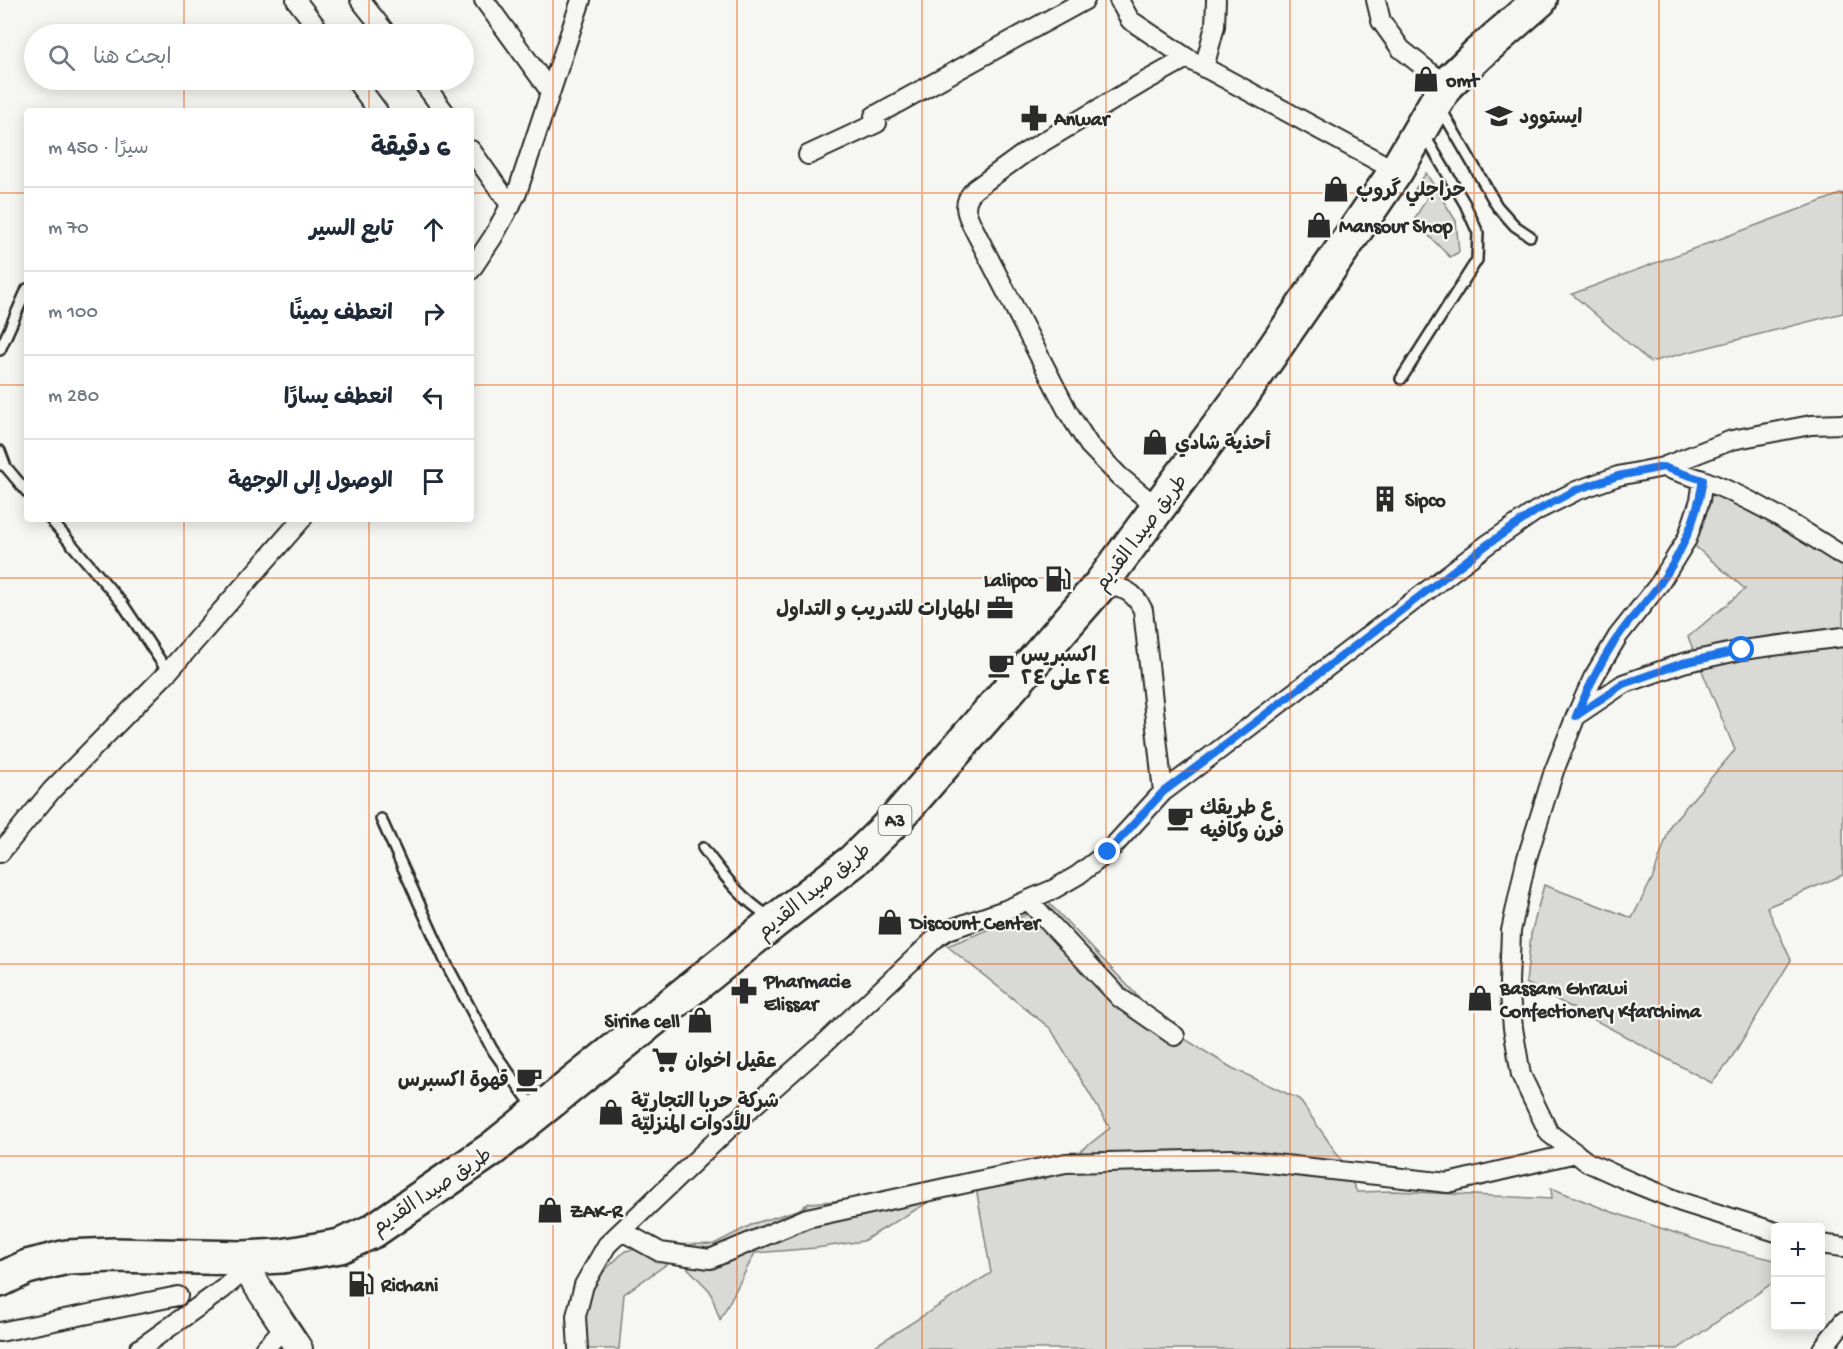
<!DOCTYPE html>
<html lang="ar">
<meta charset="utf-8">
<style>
:root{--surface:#fff;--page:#f6f6f7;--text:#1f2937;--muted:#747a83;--line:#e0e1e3}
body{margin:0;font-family:"Gochi Hand","Playpen Sans Arabic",sans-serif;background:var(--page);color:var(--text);direction:rtl}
.controls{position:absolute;right:18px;bottom:18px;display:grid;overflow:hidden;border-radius:6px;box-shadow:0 3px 15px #0003}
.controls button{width:54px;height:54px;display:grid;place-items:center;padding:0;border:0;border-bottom:2px solid var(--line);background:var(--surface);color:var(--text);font:30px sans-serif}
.stop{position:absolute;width:18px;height:18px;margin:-14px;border:4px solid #1a73e8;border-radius:50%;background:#fff}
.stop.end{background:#1a73e8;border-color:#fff;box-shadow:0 2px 6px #0008}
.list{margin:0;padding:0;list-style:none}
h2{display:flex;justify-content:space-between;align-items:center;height:78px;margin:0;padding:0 24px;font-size:26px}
h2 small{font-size:20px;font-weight:400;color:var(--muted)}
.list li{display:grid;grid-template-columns:39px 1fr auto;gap:18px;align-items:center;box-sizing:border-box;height:84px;padding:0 24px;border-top:2px solid var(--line)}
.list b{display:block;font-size:22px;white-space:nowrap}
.list em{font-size:20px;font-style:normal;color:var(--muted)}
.icon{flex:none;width:33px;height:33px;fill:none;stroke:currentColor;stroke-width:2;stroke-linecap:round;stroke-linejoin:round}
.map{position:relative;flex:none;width:1843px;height:1349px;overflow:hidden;direction:ltr}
.search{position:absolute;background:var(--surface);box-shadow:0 3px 15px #0003;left:24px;top:24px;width:450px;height:66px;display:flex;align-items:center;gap:15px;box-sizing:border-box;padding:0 21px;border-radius:33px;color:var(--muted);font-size:22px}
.panel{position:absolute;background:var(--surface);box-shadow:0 3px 15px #0003;left:24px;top:108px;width:450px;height:414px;border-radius:6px;direction:rtl}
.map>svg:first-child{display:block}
</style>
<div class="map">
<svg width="1843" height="1349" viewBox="0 0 1843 1349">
<rect width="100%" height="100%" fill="#f6f6f2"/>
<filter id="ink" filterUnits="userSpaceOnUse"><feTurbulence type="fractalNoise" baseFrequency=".0167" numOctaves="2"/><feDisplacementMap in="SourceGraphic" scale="12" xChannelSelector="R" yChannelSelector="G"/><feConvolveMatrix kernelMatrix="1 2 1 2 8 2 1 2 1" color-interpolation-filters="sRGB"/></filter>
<g filter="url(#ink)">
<path fill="#d9d9d5" stroke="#828280" stroke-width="1.5" d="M 1426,173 L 1456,221 L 1459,252 L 1450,257 L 1426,233 L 1415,218 L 1427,198 L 1415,189 Z
M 1843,193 L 1843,313 L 1650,362 L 1572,294 Z
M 1700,481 L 1843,562 L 1843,875 L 1767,907 L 1791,960 L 1729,1062 L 1712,1083 L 1526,983 L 1531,934 L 1544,885 L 1632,918 L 1653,877 L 1671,824 L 1735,750 L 1688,637 L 1745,589 L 1690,542 Z
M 1051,905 L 1170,1030 L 1232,1068 L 1299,1099 L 1340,1158 L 1357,1192 L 1394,1191 L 1552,1199 L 1551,1188 L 1612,1212 L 1712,1245 L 1775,1260 L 1775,1281 L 1678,1349 L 870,1349 L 991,1273 L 975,1182 L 1045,1179 L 1110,1128 L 1051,1029 L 947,946 Z
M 936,1193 L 932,1200 L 863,1241 L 816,1248 L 755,1253 L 720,1320 L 710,1291 L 677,1257 L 624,1294 L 619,1349 L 586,1349 L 573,1312 L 585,1289 L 625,1251 L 662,1245 L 714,1244 L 755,1223 L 798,1210 L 809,1203 Z"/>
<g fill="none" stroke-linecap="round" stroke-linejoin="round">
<g stroke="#2b2b2b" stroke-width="14">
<path id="lane" d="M 1441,109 L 1497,206 L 1515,226 L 1530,236
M 0,350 L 27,289
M 1401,379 L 1477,260 L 1478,233 L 1465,204 L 1425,136
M 0,451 L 6,467
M 0,464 L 6,467 L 27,492
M 50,519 L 122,603 L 168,672
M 381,819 L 447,965 L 492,1049 L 534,1108
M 703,848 C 726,878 739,897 771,918"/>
</g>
<g stroke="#2b2b2b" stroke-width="22">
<path id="street" d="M 296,0 L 322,34
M 360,0 L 387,34
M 484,0 L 550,91
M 1119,0 L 1130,20 L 1187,58 L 1396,171
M 1376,0 L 1381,21 L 1401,49 L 1446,85
M 1204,68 L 1215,26 L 1216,0
M 355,80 L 378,111
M 421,80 L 444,111
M 471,150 L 511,206
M 808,155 L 877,123 L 874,116 L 1085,0
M 471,270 L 493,237 L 517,193 L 581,0
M 1663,467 L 1703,480 L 1700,500 L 1687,539 L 1660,583 L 1618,636 L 1593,678 L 1576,716 L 1554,771 L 1526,861 L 1511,931 L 1509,983 L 1513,1028 L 1521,1075 L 1549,1133 L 1587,1162 L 1629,1181 L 1681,1202 L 1776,1232
M 1703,480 C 1753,499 1798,527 1843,556
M 1159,509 L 1119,476 L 1089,445 L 1068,412 L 978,237 C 969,218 958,206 975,189 L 1026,152 L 1142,83 L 1187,58
M 1101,584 C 1122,588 1133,589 1143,610 L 1163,792
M 1577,715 L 1623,684 L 1683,663 L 1742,650 L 1843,637
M 0,853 L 52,790 L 168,672 L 302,519
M 1028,900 L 1120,998 L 1175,1036
M 622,1231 L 660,1252 L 710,1259 L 807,1218 L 972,1182 L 1066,1163 L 1232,1159 L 1448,1183 L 1576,1153
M 1820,1244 L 1843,1247
M 0,1332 L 178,1296
M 139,1349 L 223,1289 L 246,1269
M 264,1349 L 285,1327
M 578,1349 L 576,1316 L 584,1285 L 607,1245 L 743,1115 L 827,1041 L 937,937 L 948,930 L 1005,910 L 1054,889 L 1078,875 L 1108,852 L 1163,792 L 1219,750 L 1488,544 L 1536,511 L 1576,491 L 1618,476 L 1663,467 L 1732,440 L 1811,425 L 1843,424
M 1822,1349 L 1843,1322"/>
</g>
<g stroke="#2b2b2b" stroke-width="30">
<path id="secondary" d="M 243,1258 L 246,1269 L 299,1349"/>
</g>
<g stroke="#2b2b2b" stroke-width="38">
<path id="highway" d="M 0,1280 L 27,1267 L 67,1257 L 114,1255 L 243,1258 L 282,1256 L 340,1246 L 373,1231 L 492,1149 L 775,921 L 853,861 L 898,817 L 1101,584 L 1243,394 L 1396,171 L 1446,85 L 1477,55 L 1540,0"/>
</g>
<use href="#lane" stroke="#f6f6f2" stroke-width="9"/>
<use href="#street" stroke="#f6f6f2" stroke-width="18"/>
<use href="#secondary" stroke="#f6f6f2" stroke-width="26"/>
<use href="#highway" stroke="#f6f6f2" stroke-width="33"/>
</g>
</g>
<g fill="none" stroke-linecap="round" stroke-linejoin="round" filter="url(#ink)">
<path stroke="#1a73e8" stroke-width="8" d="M 1108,852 L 1163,792 L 1219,750 L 1488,544 L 1536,511 L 1576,490 L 1618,476 L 1663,467 L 1703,480 C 1697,519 1682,553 1659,585 C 1646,602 1631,618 1619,635 C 1601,660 1588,688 1576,716 L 1623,684 L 1683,663 L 1742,650"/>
</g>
<path fill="none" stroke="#e8590c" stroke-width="1.5" stroke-opacity="0.55" d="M 184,0 L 184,34M 369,0 L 369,34M 553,0 L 553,1349M 737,0 L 737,1349M 922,0 L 922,1349M 1106,0 L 1106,1349M 1290,0 L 1290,1349M 1474,0 L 1474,1349M 1659,0 L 1659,1349M 184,80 L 184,111M 369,80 L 369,111M 0,193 L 27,193M 471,193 L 1843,193M 0,385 L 27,385M 471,385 L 1843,385M 184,519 L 184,1349M 369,519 L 369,1349M 0,578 L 1843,578M 0,771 L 1843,771M 0,964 L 1843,964M 0,1156 L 1843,1156"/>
<defs>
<g id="shop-bare" transform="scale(2.07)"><path d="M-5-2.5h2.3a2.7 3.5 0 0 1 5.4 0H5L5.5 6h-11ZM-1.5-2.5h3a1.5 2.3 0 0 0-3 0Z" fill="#2b2b2b" stroke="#f6f6f2" stroke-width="2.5" paint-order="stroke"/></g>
<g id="school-bare" transform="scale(2.07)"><path d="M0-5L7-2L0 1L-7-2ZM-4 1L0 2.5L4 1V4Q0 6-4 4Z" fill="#2b2b2b" stroke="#f6f6f2" stroke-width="2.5" paint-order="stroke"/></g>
<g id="pharmacy-bare" transform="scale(2.07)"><path d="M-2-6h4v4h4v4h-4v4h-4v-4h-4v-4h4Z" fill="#2b2b2b" stroke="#f6f6f2" stroke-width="2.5" paint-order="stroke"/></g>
<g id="building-bare" transform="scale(2.07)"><path d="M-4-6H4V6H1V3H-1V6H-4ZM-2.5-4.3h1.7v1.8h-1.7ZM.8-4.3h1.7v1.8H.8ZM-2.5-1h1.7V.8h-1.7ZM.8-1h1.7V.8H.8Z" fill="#2b2b2b" stroke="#f6f6f2" stroke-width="2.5" paint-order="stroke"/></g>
<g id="fuel-bare" transform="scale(2.07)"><path d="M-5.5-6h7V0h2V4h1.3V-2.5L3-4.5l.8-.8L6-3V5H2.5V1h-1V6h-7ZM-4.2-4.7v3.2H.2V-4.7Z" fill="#2b2b2b" stroke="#f6f6f2" stroke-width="2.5" paint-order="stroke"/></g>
<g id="office-bare" transform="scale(2.07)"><path d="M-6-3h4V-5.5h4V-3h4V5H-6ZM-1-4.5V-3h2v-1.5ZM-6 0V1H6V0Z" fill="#2b2b2b" stroke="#f6f6f2" stroke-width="2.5" paint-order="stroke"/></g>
<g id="cafe-bare" transform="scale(2.07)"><path d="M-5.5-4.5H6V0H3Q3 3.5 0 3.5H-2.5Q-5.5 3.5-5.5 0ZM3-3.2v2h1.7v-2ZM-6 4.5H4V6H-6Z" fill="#2b2b2b" stroke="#f6f6f2" stroke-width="2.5" paint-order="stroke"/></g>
<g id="supermarket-bare" transform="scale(2.07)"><path d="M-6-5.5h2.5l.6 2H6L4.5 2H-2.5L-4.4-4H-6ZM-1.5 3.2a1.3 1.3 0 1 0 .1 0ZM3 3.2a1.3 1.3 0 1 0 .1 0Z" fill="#2b2b2b" stroke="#f6f6f2" stroke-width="2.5" paint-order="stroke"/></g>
</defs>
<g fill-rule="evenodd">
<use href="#shop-bare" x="1426" y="79"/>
<use href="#school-bare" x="1499" y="116"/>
<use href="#pharmacy-bare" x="1034" y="118"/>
<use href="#shop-bare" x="1336" y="189"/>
<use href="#shop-bare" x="1319" y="225"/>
<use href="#shop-bare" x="1155" y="442"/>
<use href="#building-bare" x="1385" y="499"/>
<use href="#fuel-bare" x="1058" y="579"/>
<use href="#office-bare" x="1000" y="608"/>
<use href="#cafe-bare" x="1001" y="665"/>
<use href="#cafe-bare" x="1180" y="818"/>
<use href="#shop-bare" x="890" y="922"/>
<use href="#pharmacy-bare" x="744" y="991"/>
<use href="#shop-bare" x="1480" y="998"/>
<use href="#shop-bare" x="700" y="1020"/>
<use href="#supermarket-bare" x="665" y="1060"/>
<use href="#cafe-bare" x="529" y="1079"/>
<use href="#shop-bare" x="611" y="1112"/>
<use href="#shop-bare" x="550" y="1210"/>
<use href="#fuel-bare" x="361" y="1284"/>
</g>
<g text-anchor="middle" stroke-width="4.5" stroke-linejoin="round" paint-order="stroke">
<rect fill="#f6f6f2" stroke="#686867" stroke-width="1.5" x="878.5" y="805" width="33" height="30" rx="4.5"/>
<g font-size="18" font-weight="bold" fill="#2b2b2b">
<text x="895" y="826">A3</text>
</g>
<g font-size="20" font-weight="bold" fill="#2b2b2b" stroke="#f6f6f2" text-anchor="start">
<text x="1446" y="86">omt</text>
<text x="1519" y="123">ايستوود</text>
<text x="1054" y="125">Anwar</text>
<text x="1356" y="196">حراجلي گروپ</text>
<text x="1339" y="232">Mansour Shop</text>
<text x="1175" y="449">أحذية شادي</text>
<text x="1405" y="506">Sipco</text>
<text x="1038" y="586" text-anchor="end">Lalipco</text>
<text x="980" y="615" text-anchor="end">المهارات للتدريب و التداول</text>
<text x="1021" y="661">اكسبريس<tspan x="1021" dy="23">٢٤ على ٢٤</tspan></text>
<text x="1200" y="814">ع طريقك<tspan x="1200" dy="23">فرن وكافيه</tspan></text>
<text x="910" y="929">Discount Center</text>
<text x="764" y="987">Pharmacie<tspan x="764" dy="23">Elissar</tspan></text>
<text x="1500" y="994">Bassam Ghrawi<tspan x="1500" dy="23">Confectionery Kfarchima</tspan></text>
<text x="680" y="1027" text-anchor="end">Sirine cell</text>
<text x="685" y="1067">عقيل اخوان</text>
<text x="509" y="1086" text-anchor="end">قهوة اكسبرس</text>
<text x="631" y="1107">شركة حربا التجاريّة<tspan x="631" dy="23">للأدوات المنزليّة</tspan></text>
<text x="570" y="1217">ZAK-R</text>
<text x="381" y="1291">Richani</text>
</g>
<g font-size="20" fill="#2b2b2b" stroke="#f6f6f2">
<text transform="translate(1140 532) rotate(-53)" y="7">طريق صيدا القديم</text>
<text transform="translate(813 890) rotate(-39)" y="7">طريق صيدا القديم</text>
<text transform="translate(431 1190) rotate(-34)" y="7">طريق صيدا القديم</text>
</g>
</g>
</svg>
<div class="controls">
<button>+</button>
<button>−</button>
</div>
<div class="stop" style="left:1742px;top:650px"></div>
<div class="stop end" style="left:1108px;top:852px"></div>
<div class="search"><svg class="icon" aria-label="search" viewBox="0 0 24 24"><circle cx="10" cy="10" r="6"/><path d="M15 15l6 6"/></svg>ابحث هنا</div>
<section class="panel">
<h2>6 دقيقة<small>سيرًا · 450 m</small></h2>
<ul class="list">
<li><svg class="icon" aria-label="ahead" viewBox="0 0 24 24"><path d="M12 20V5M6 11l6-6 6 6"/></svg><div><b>تابع السير</b></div><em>70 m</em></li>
<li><svg class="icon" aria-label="right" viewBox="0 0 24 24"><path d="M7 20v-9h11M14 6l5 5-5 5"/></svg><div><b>انعطف يمينًا</b></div><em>100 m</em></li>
<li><svg class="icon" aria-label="left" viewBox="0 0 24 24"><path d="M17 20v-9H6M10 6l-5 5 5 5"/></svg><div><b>انعطف يسارًا</b></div><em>280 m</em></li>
<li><svg class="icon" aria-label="arrive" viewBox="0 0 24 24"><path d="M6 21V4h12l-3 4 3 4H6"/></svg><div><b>الوصول إلى الوجهة</b></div></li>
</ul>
</section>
</div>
